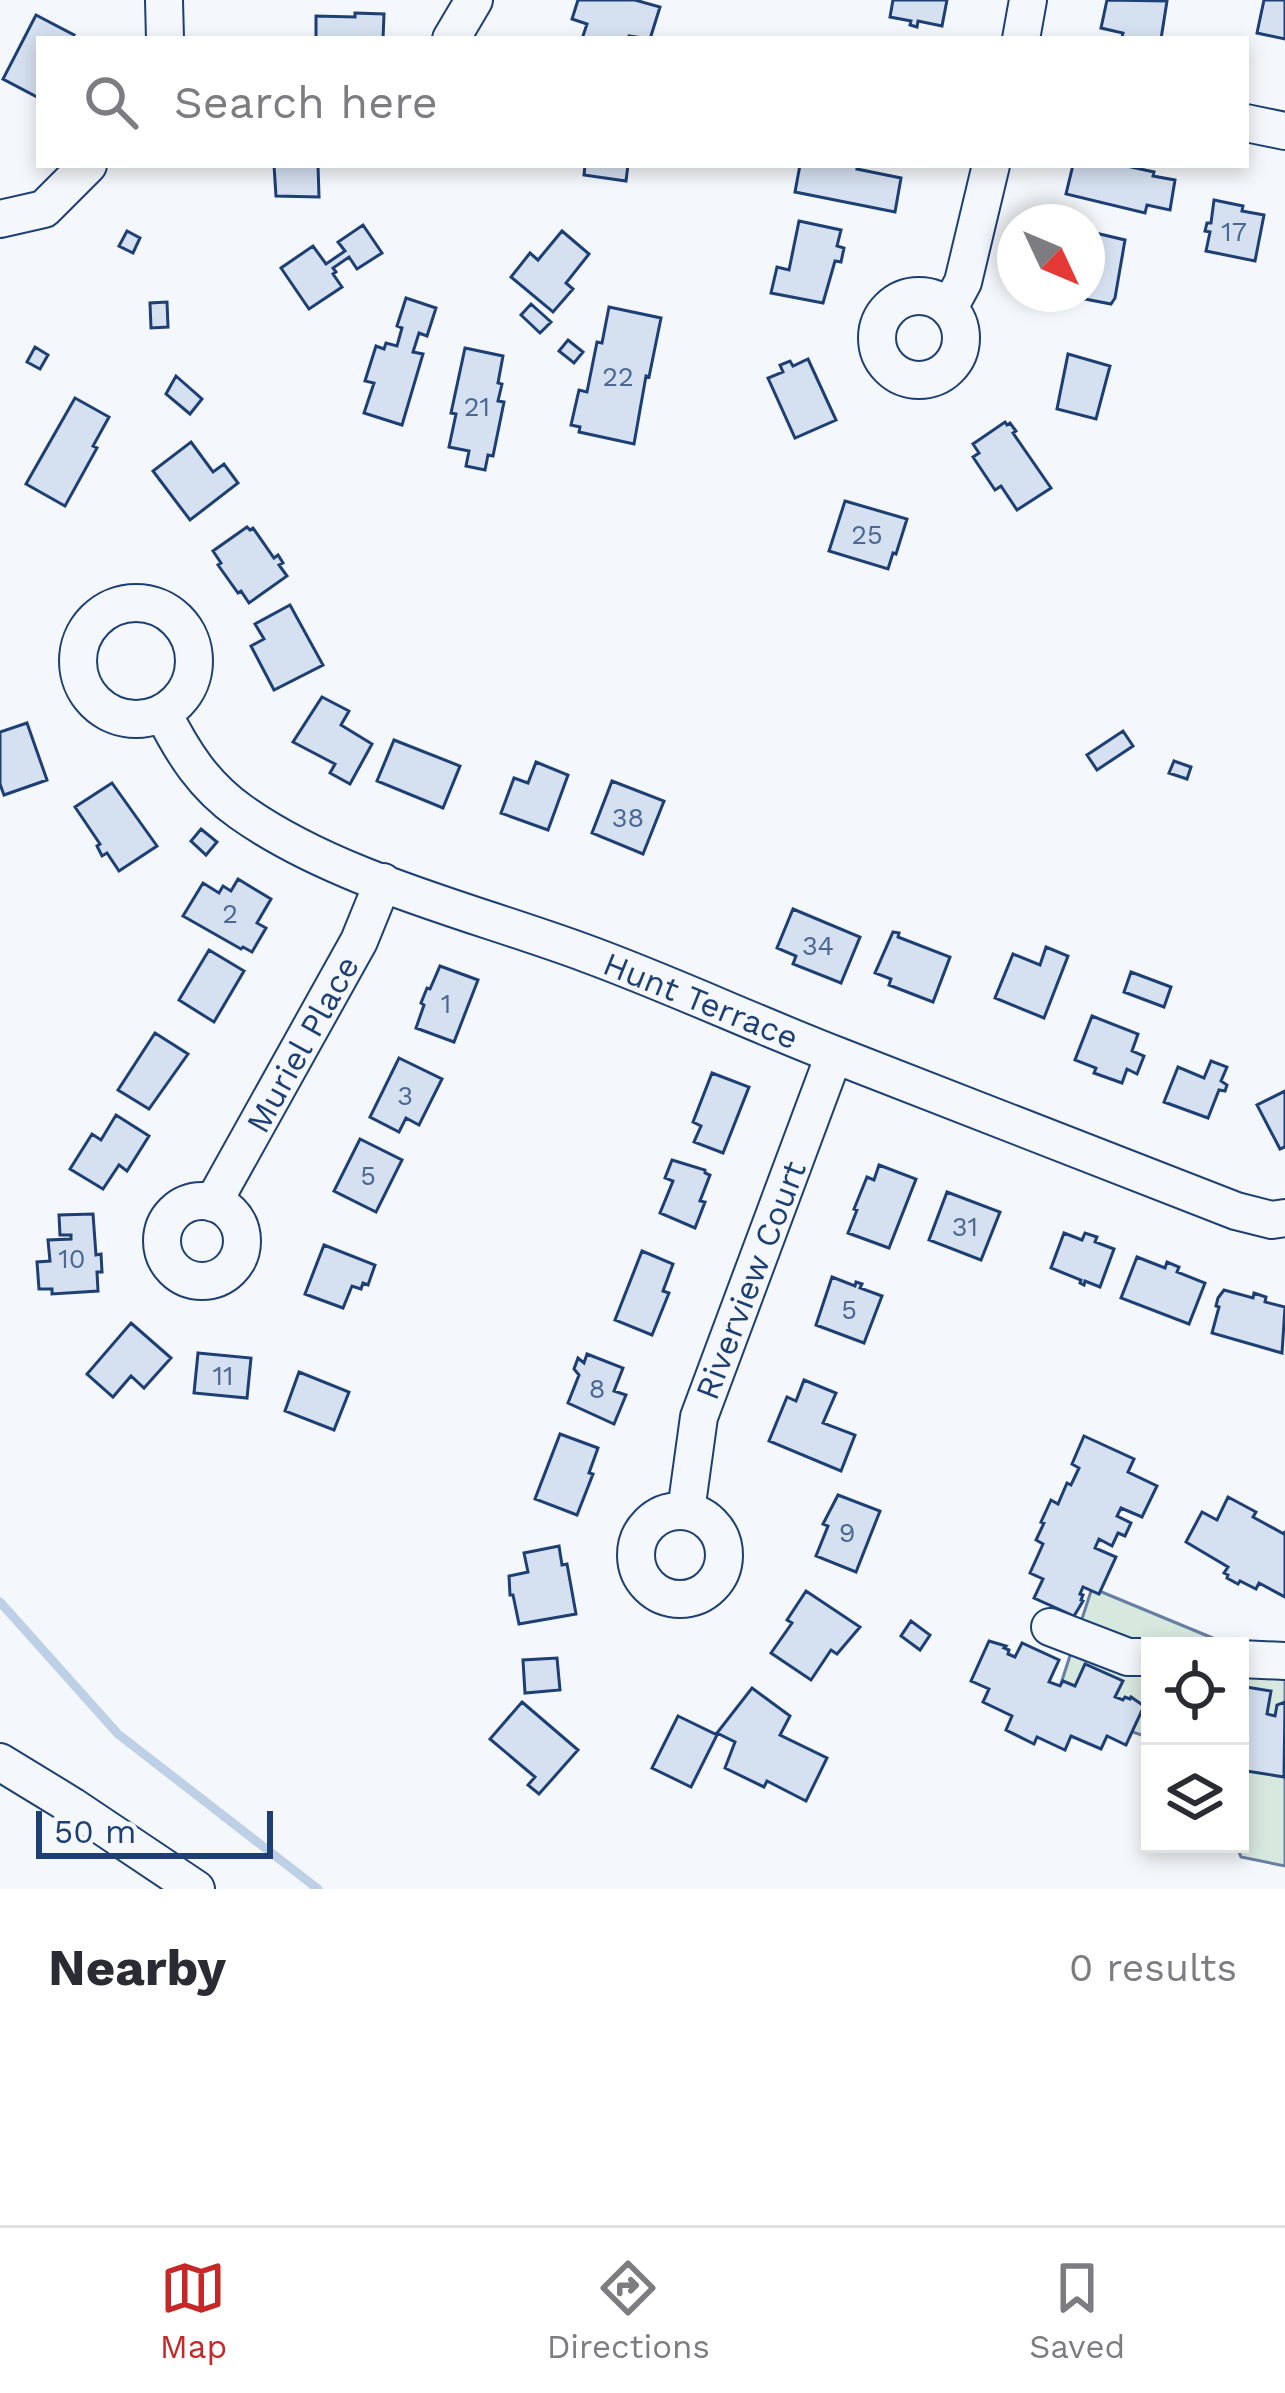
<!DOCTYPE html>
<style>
:root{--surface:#fff;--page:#f7f7f7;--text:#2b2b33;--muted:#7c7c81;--line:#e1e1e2;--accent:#c62828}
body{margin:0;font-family:"Work Sans",sans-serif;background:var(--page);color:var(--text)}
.controls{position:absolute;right:36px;bottom:36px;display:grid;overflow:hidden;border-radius:0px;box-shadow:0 6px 18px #0003}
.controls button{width:108px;height:108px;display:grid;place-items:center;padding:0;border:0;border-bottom:3px solid var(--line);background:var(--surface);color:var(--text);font:60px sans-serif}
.compass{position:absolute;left:997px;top:204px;width:108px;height:108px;border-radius:50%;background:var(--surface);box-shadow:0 6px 18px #0003;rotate:134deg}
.scale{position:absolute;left:36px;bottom:30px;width:237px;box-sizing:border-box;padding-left:12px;border:6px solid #1d3f73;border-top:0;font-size:33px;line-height:42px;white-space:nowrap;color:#1d3f73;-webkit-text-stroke:9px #f4f7fb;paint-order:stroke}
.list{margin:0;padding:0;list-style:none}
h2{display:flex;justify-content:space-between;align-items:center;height:156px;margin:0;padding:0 48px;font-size:51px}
h2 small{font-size:39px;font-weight:400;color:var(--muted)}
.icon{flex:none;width:66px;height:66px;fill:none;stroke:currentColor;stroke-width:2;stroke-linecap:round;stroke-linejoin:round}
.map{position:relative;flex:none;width:1285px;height:1889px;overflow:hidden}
.search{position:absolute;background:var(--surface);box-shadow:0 6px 18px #0003;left:36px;right:36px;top:36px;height:132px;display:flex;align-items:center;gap:30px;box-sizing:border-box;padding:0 42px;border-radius:0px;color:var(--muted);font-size:45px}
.sheet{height:336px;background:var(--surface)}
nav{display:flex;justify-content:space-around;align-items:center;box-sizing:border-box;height:168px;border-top:3px solid var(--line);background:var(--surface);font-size:33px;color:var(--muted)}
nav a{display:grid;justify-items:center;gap:6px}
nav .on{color:var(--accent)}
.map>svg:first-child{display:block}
</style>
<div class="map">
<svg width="1285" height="1889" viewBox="0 0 1285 1889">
<rect width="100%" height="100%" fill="#f4f7fb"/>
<path fill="#d7e8df" stroke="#687fa3" stroke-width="3" d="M 1092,1588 L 1232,1646 L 1150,1646 L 1150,1738 L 1054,1705 Z
M 1240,1649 L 1285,1668 L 1285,1866 L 1241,1857 L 1236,1844 L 1240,1844 Z"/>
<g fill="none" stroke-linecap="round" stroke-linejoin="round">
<path stroke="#bed0e5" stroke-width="9" d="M 0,1602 L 118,1734 L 318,1889"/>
</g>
<path fill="#d5e0f0" stroke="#1d3f73" stroke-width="3" d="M 578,0 L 635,0 L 660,7 L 650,39 L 629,36 L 628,39 L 582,39 L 587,24 L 572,19 Z
M 893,0 L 947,0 L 942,26 L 918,21 L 917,27 L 910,25 L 911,21 L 890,17 Z
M 1107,0 L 1167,1 L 1161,39 L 1133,39 L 1122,37 L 1123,33 L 1101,28 Z
M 1264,0 L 1285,0 L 1285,39 L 1257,33 Z
M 355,13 L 384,14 L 383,39 L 316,39 L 316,16 L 355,17 Z
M 36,15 L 74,35 L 72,39 L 39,39 L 39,98 L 3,79 Z
M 274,165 L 318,165 L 319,197 L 276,196 Z
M 585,165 L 628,165 L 626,181 L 584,175 Z
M 800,165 L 858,165 L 857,169 L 901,178 L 895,212 L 795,192 Z
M 1073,165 L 1122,165 L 1154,172 L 1153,176 L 1175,180 L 1170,210 L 1147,205 L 1145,213 L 1066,194 Z
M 1214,200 L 1243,206 L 1242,211 L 1264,215 L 1255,261 L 1206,251 L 1210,232 L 1205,231 L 1207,223 L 1211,223 Z
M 799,221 L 841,230 L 837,246 L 844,248 L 841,262 L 835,261 L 823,303 L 771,293 L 777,267 L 789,270 Z
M 363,225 L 382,253 L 357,269 L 349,257 L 333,268 L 336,272 L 333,274 L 342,287 L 309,309 L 281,268 L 313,246 L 326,264 L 345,251 L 338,242 Z
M 127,231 L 140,238 L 133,253 L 119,246 Z
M 562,231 L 589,254 L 566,283 L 573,289 L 553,312 L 511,277 L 530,253 L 538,260 Z
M 1087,231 L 1125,240 L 1115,298 L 1111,304 L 1059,294 L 1087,294 Z
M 406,298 L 436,308 L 427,336 L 419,333 L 413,352 L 423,354 L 402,425 L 364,413 L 374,383 L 365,381 L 376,346 L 384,349 L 386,343 L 397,346 L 402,328 L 397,326 Z
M 167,302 L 168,327 L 151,328 L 150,303 Z
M 531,304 L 551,322 L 540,333 L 521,315 Z
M 609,307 L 661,318 L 649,377 L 646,376 L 634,444 L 579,432 L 580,427 L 571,425 L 579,390 L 587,392 L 597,342 L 602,343 Z
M 568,340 L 583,352 L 574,363 L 559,351 Z
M 35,347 L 48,355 L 40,369 L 27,362 Z
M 465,348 L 503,356 L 498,383 L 502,384 L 498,401 L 504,402 L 493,456 L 488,455 L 485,470 L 466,466 L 469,451 L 449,447 L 456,414 L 451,413 Z
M 1068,354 L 1110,366 L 1096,419 L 1057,409 Z
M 808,359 L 836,420 L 795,438 L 768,378 L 783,372 L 780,365 L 790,361 L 793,366 Z
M 176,376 L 202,399 L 190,414 L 166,394 Z
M 75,398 L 109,417 L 93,446 L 97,448 L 65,506 L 26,484 Z
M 1005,422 L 1007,425 L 1010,423 L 1016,431 L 1013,433 L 1051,488 L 1017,510 L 1001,486 L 995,490 L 973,457 L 979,453 L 973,444 Z
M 191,442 L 213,472 L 224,464 L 238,483 L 190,520 L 153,471 Z
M 845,501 L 907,519 L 896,554 L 893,553 L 888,569 L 829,551 Z
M 247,527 L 250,530 L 253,528 L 274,558 L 278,555 L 283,563 L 279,565 L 287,576 L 249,603 L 241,591 L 238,593 L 218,565 L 221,563 L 213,551 Z
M 290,605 L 323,665 L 274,690 L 251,646 L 264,639 L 255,624 Z
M 322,697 L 349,711 L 341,725 L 372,744 L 350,784 L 330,773 L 335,764 L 293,742 Z
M 27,723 L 47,780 L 4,795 L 0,784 L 0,732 Z
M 1123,731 L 1133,746 L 1097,770 L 1087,755 Z
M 394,740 L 460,766 L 443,808 L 377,781 Z
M 1174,761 L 1191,767 L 1187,779 L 1169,773 Z
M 536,762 L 568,775 L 548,830 L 501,813 L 514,778 L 528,783 Z
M 612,781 L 664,801 L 643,854 L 592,833 Z
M 112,783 L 157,846 L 119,871 L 107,853 L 102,856 L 97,846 L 100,844 L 75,807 Z
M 201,829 L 217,842 L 206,855 L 191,841 Z
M 238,879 L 271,899 L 257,923 L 266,928 L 252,952 L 243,947 L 241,949 L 183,916 L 203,883 L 219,893 L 223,886 L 231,891 Z
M 793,909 L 860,937 L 841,983 L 793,964 L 796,956 L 777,948 Z
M 893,932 L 899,933 L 898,937 L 950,957 L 933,1002 L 889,985 L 891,979 L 875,973 Z
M 1046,947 L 1068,956 L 1044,1018 L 995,998 L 1013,954 L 1040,965 Z
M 209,950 L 244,971 L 214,1022 L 179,1000 Z
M 440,966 L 478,980 L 454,1042 L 416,1028 L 424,1005 L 421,1003 L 427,988 L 430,989 Z
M 1131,972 L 1171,987 L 1164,1007 L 1124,992 Z
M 1092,1016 L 1138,1034 L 1132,1051 L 1144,1056 L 1137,1074 L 1127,1069 L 1122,1083 L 1094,1073 L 1096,1068 L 1075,1060 Z
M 155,1033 L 188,1054 L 149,1109 L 118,1090 Z
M 399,1058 L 442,1079 L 419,1125 L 406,1118 L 399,1132 L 370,1117 Z
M 1211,1061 L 1227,1067 L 1221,1081 L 1227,1085 L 1225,1091 L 1219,1090 L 1208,1118 L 1164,1102 L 1178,1067 L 1204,1078 Z
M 712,1073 L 749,1087 L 723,1153 L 694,1142 L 701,1126 L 693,1122 Z
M 1285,1091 L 1285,1147 L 1280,1149 L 1257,1105 Z
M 116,1115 L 149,1136 L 127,1171 L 119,1165 L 103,1189 L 70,1169 L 92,1134 L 101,1140 Z
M 360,1139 L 402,1160 L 376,1212 L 334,1191 Z
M 672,1160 L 705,1170 L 705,1173 L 710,1175 L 700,1201 L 705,1202 L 695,1228 L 660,1213 L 673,1181 L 665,1178 Z
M 879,1165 L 916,1179 L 889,1248 L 848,1233 L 857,1210 L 854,1209 L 867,1177 L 874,1180 Z
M 947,1192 L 1000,1212 L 981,1260 L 929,1240 Z
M 93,1214 L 96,1255 L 101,1254 L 102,1272 L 97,1272 L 98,1291 L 52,1294 L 52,1289 L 39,1289 L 37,1262 L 50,1261 L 48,1240 L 71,1239 L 71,1235 L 60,1235 L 59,1215 Z
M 1064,1233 L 1082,1240 L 1085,1233 L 1097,1237 L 1095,1242 L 1114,1249 L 1100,1287 L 1085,1281 L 1084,1285 L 1080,1283 L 1081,1280 L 1051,1268 Z
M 324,1245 L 375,1265 L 368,1285 L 363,1283 L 361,1289 L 352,1286 L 343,1308 L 305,1294 Z
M 642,1251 L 673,1264 L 663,1291 L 669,1293 L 652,1335 L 615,1320 Z
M 1137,1257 L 1165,1268 L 1167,1262 L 1179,1267 L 1177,1272 L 1205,1283 L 1189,1324 L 1121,1298 Z
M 832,1277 L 855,1286 L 856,1282 L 862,1284 L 860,1288 L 882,1296 L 864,1343 L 816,1325 Z
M 1224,1290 L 1253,1298 L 1254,1293 L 1266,1297 L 1265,1302 L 1285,1307 L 1282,1353 L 1212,1333 L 1219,1307 L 1216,1306 L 1218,1298 Z
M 131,1323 L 171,1358 L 144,1388 L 131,1376 L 113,1397 L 87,1374 Z
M 198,1353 L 251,1358 L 247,1398 L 194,1393 Z
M 587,1354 L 623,1368 L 614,1391 L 626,1395 L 614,1424 L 568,1403 L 579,1375 L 574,1369 L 578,1358 L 584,1363 Z
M 299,1372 L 349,1392 L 334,1430 L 285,1411 Z
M 804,1380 L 836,1393 L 823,1423 L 855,1435 L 841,1471 L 769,1441 L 787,1397 L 796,1401 Z
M 560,1434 L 598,1448 L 589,1473 L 593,1474 L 577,1515 L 535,1499 Z
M 1084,1436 L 1134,1459 L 1128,1472 L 1157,1486 L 1142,1517 L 1121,1508 L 1117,1516 L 1131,1523 L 1125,1536 L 1118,1533 L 1112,1546 L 1099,1539 L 1095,1548 L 1116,1557 L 1099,1594 L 1083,1587 L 1080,1594 L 1083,1595 L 1081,1600 L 1083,1601 L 1074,1616 L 1034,1598 L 1043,1579 L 1030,1573 L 1043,1544 L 1036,1540 L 1044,1523 L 1041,1522 L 1051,1500 L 1058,1504 L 1067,1483 L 1071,1485 L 1079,1468 L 1072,1464 Z
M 838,1495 L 880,1511 L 856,1572 L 816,1556 L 828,1526 L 823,1524 Z
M 1228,1497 L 1256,1512 L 1253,1517 L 1284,1534 L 1285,1531 L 1285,1597 L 1259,1583 L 1256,1589 L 1240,1581 L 1238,1584 L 1227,1578 L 1228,1575 L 1224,1573 L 1228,1567 L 1186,1542 L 1202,1512 L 1217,1520 Z
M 559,1546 L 562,1565 L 567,1564 L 576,1614 L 519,1624 L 513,1595 L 510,1595 L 509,1576 L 528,1572 L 524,1553 Z
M 806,1591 L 860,1627 L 837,1654 L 831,1650 L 811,1680 L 771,1653 L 792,1623 L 787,1620 Z
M 911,1621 L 930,1635 L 920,1650 L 901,1636 Z
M 989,1641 L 1006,1646 L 1004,1648 L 1009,1650 L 1008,1654 L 1015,1657 L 1022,1643 L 1059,1660 L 1049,1682 L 1060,1686 L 1063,1681 L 1075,1686 L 1085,1664 L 1123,1681 L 1115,1697 L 1123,1700 L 1125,1697 L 1130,1699 L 1131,1697 L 1144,1706 L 1126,1745 L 1107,1736 L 1101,1749 L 1071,1736 L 1065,1750 L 1037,1737 L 1034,1744 L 1006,1730 L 1012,1716 L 983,1702 L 989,1689 L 971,1681 Z
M 557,1658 L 560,1690 L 525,1693 L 523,1660 Z
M 1240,1686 L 1271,1691 L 1267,1714 L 1275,1716 L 1277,1705 L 1285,1702 L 1284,1777 L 1240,1770 Z
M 752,1688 L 790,1716 L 780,1735 L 827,1758 L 806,1801 L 767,1781 L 764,1787 L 725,1768 L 735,1742 L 717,1733 Z
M 522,1702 L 578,1750 L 539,1794 L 528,1785 L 535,1777 L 490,1739 Z
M 678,1716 L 717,1735 L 691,1787 L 652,1768 Z"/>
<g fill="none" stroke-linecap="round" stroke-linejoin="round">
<g stroke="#1d3f73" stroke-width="40">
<path id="minor" d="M 164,0 L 165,39
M 451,39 L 474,0
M 1021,39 L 1028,0
M 1246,123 L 1285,131
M 0,219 L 44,209 L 88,165
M877 338a42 42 0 1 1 84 0a42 42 0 1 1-84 0Z
M 949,308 L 963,282 L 991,165
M78 661a58 58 0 1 1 116 0a58 58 0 1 1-116 0Z
M 163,713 C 183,753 204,786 241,812 C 337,880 474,912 585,953 C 670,984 753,1023 838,1056 C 970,1108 1103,1159 1236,1211 L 1272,1220 L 1285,1218
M162 1241a40 40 0 1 1 80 0a40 40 0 1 1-80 0Z
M 213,1203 L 359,941 L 383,882
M 686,1511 L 699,1417 L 834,1055
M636 1555a44 44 0 1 1 88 0a44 44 0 1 1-88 0Z
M 1050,1627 L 1128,1657 L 1150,1657
M 1240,1659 L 1285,1661
M 0,1762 L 72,1806 L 196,1889"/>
</g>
<use href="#minor" stroke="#f4f7fb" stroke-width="36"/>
</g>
<g text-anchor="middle" stroke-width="9" stroke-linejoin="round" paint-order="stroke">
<g font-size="27" fill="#4b6792">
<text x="1234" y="241">17</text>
<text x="618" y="386">22</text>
<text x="477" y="416">21</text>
<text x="867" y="544">25</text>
<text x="628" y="827">38</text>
<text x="230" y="923">2</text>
<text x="818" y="955">34</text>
<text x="446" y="1013">1</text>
<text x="405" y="1105">3</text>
<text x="368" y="1185">5</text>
<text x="965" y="1236">31</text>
<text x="72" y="1268">10</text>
<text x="849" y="1319">5</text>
<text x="223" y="1385">11</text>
<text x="597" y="1398">8</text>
<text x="847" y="1542">9</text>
</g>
<g font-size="33" fill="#1d3f73" stroke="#f4f7fb">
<text transform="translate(701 1000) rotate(22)" y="12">Hunt Terrace</text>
<text transform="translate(302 1044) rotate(-61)" y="12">Muriel Place</text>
<text transform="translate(750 1280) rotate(-69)" y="12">Riverview Court</text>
</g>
</g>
</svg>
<div class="controls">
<button><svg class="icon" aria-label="locate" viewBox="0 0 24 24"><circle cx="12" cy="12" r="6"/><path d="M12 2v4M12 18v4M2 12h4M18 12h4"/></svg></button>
<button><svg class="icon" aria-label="layers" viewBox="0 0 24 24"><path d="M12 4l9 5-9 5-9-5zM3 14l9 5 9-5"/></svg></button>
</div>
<svg class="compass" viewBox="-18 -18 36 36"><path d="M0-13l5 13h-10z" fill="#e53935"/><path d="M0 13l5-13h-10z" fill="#7c7c81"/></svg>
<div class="scale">50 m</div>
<div class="search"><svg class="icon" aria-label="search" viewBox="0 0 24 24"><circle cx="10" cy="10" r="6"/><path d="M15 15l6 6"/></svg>Search here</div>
</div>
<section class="sheet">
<h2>Nearby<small>0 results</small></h2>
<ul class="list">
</ul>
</section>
<nav>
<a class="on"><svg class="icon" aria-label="map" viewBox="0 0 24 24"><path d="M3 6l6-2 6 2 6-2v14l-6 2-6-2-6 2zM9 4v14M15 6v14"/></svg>Map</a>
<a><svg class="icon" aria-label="directions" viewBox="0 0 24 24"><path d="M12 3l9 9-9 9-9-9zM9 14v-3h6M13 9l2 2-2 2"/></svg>Directions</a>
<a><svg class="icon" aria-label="saved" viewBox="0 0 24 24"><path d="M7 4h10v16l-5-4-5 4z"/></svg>Saved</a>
</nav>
